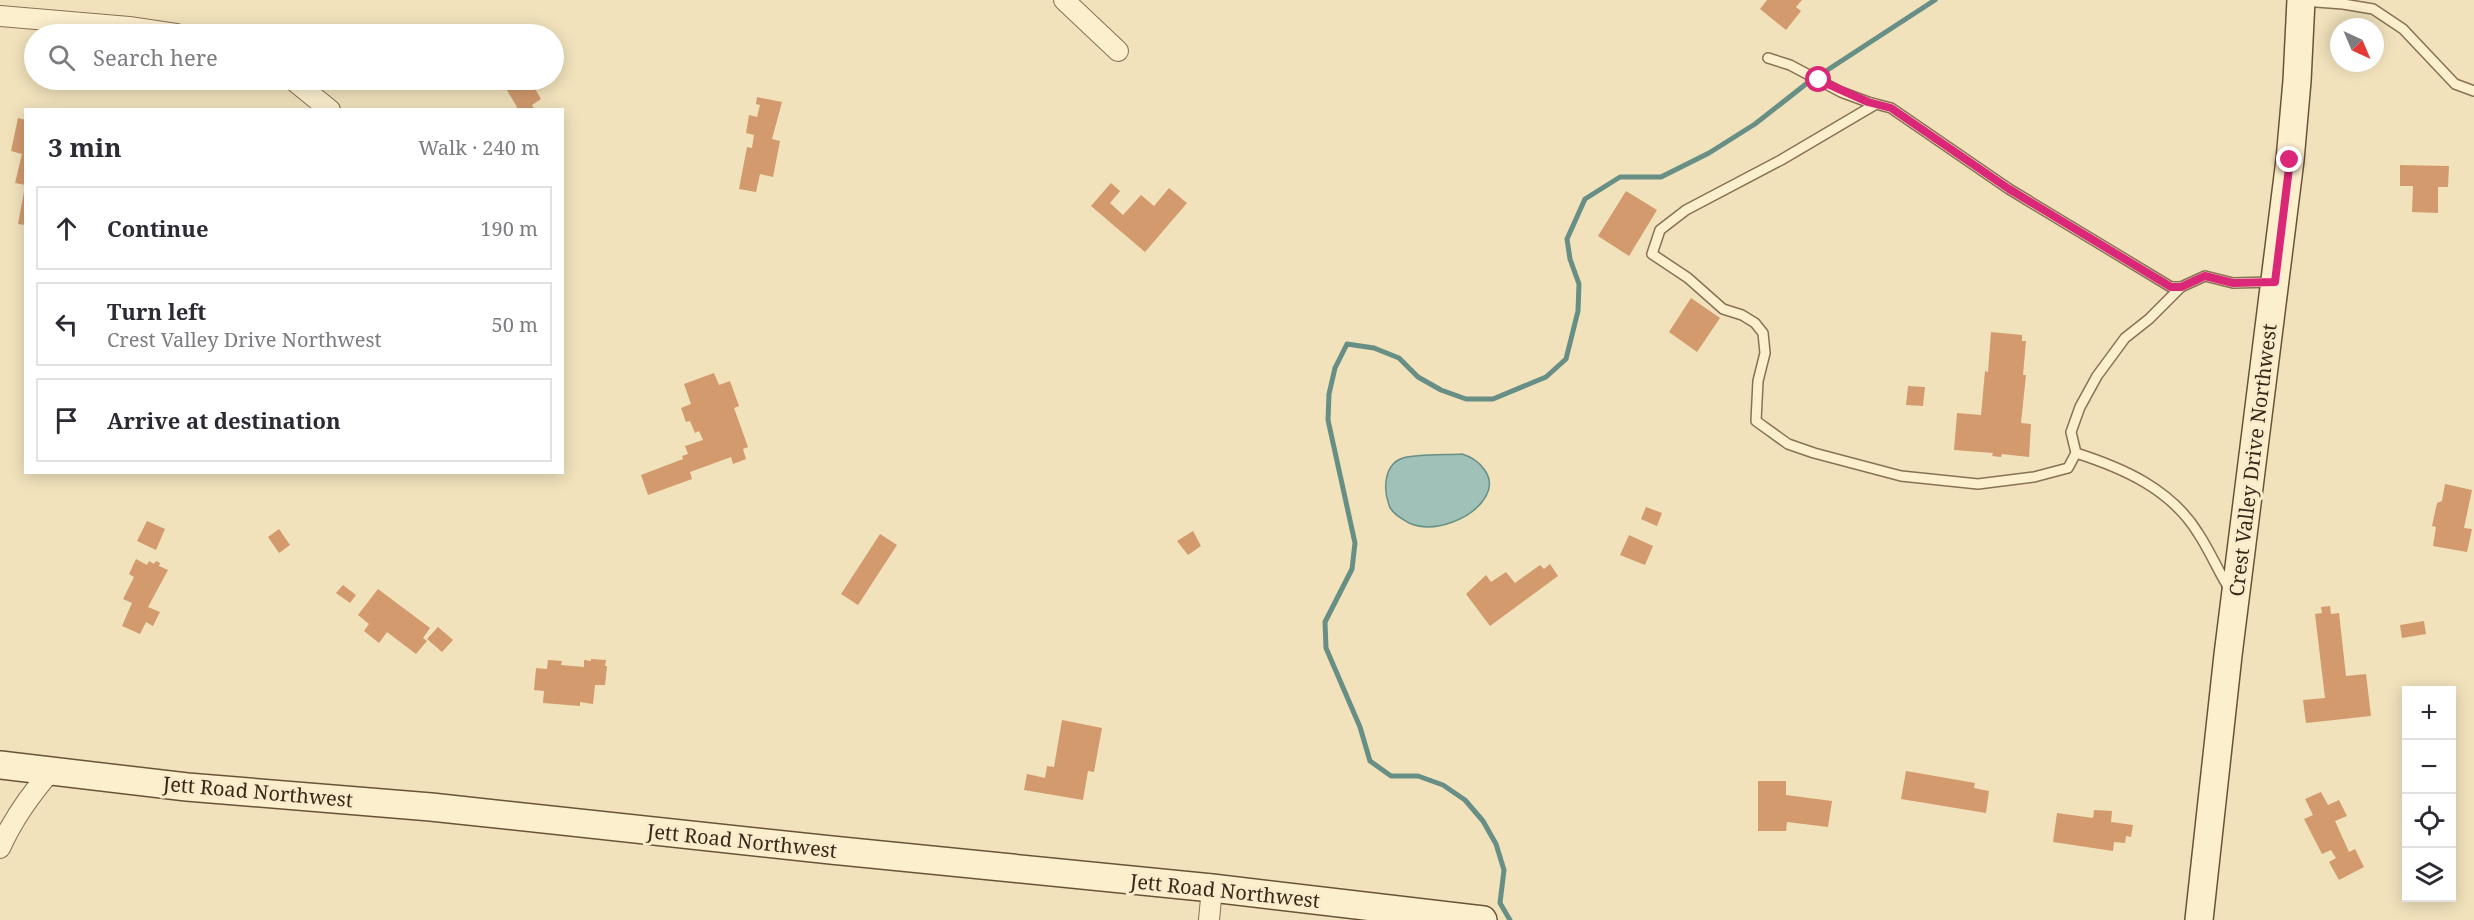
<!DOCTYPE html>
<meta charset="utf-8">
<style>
:root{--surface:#fff;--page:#f2f2f3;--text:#2b2b33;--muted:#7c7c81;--line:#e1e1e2}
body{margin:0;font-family:"Noto Serif",serif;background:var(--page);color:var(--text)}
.controls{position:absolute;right:18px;bottom:18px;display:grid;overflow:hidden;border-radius:0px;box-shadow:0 3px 15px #0003}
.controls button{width:54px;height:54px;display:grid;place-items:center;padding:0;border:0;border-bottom:2px solid var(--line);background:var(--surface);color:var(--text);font:30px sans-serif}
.compass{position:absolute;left:2330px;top:18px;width:54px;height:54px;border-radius:50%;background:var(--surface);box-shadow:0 3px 15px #0003;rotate:136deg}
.stop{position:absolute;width:18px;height:18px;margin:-14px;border:4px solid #db2777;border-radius:50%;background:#fff}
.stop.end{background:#db2777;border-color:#fff;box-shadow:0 2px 6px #0008}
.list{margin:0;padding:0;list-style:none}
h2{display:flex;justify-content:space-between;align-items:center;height:78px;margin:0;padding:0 24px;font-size:26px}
h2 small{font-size:20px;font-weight:400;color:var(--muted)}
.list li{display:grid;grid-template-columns:39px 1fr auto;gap:18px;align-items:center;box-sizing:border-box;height:84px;margin:0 12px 12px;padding:0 12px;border:2px solid var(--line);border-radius:0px}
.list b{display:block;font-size:22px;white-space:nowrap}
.list p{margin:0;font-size:20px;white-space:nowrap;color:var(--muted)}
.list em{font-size:20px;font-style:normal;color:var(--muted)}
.icon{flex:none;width:33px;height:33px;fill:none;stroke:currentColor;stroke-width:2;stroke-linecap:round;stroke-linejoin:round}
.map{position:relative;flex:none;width:2474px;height:920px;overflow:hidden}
.search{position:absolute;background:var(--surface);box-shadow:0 3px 15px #0003;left:24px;top:24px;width:540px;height:66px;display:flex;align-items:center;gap:15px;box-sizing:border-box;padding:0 21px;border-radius:33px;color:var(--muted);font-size:22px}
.panel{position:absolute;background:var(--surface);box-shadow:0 3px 15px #0003;left:24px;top:108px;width:540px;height:366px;border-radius:0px}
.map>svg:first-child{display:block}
</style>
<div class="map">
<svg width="2474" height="920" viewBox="0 0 2474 920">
<rect width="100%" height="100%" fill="#f1e2bb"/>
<path fill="#9fc1b8" stroke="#678f86" stroke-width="1.5" d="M 1462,454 C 1479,459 1497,477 1486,496 C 1473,519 1434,534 1409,523 C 1402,519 1391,513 1389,505 C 1383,489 1384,464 1403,458 C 1415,454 1449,455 1462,454 Z"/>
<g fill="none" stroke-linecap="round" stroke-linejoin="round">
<path stroke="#678f86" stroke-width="5" d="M 1510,920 L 1500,903 L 1504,870 L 1496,844 L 1483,821 L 1465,800 L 1443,785 L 1418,776 L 1391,776 L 1370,761 L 1360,727 L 1326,648 L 1325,622 L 1352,569 L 1355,543 L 1328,420 L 1329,394 L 1335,368 L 1347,344 L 1374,348 L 1399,358 L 1418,377 L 1441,390 L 1466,399 L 1493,399 L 1546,377 L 1566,359 L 1578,311 L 1579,284 L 1570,259 L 1567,239 L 1585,199 L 1620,177 L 1661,177 L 1709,153 L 1755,124 L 1806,84 L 1935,0"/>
</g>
<path fill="#d29a6d" d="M 1767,0 L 1802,0 L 1796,7 L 1801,11 L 1786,30 L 1760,9 Z
M 501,80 L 530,80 L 541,99 L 532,105 L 535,110 L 514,110 L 517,107 Z
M 757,97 L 782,102 L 772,139 L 780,141 L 773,177 L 760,174 L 756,192 L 739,189 L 747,147 L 752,148 L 754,135 L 746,133 L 749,115 L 757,117 L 760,105 L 756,104 Z
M 18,118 L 26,120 L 26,185 L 15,183 L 22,154 L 11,151 Z
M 2400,165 L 2449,166 L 2448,187 L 2438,187 L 2438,213 L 2412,212 L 2413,186 L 2400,186 Z
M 1111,183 L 1120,191 L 1110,203 L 1123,215 L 1141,195 L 1154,206 L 1169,188 L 1187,203 L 1145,252 L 1091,206 Z
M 1626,191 L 1657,210 L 1629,256 L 1598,236 Z
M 24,192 L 26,193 L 26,225 L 18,224 Z
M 1691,298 L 1720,318 L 1697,352 L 1669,332 Z
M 1991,332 L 2022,335 L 2022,341 L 2026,341 L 2023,375 L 2026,375 L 2021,423 L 2031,424 L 2029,457 L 2002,454 L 2001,457 L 1992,456 L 1993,453 L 1954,450 L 1957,413 L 1981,415 L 1985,371 L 1988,372 Z
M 714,373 L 719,385 L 730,381 L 739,406 L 734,408 L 748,447 L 743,449 L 746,459 L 733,464 L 731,457 L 690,472 L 692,479 L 648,495 L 641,475 L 683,459 L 682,456 L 688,454 L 685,446 L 703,440 L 699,431 L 695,433 L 690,421 L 686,422 L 681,408 L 691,404 L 684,384 Z
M 1908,386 L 1925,387 L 1923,406 L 1906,405 Z
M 2445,484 L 2472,490 L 2464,528 L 2472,529 L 2467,552 L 2433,546 L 2436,527 L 2432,526 L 2437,503 L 2442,501 Z
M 1646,507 L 1662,513 L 1657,526 L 1641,519 Z
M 147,521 L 165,529 L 156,550 L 137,541 Z
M 279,529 L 290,545 L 279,553 L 268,537 Z
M 1193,531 L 1201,546 L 1188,555 L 1177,541 Z
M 880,534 L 897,545 L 858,605 L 841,594 Z
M 1629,535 L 1653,546 L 1645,565 L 1620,555 Z
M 136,559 L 147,565 L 149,561 L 154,564 L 156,561 L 160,563 L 159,566 L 168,570 L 148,607 L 160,612 L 153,626 L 146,622 L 140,634 L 122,626 L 132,603 L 123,599 L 134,577 L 129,574 Z
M 1550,564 L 1558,576 L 1490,626 L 1466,594 L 1486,575 L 1491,582 L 1506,572 L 1515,583 L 1540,565 L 1544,569 Z
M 343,585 L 356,595 L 350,603 L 336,593 Z
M 378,589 L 430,628 L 423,638 L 427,641 L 416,654 L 387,632 L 379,643 L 364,631 L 369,624 L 358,615 Z
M 2330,606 L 2331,614 L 2339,613 L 2346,676 L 2366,674 L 2371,716 L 2306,723 L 2303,700 L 2325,698 L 2315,614 L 2322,613 L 2321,607 Z
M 2424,621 L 2426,634 L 2402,638 L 2400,625 Z
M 438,627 L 453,640 L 442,652 L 427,639 Z
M 591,659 L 606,660 L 605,666 L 607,666 L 605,685 L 595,685 L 593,704 L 580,702 L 580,706 L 543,703 L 544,691 L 534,690 L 536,668 L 547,669 L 548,660 L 562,661 L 561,665 L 584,667 L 584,660 L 591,661 Z
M 1062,720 L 1102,728 L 1094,772 L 1088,771 L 1083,800 L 1024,790 L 1027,774 L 1045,778 L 1047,766 L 1054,767 Z
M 1906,771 L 1975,783 L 1974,788 L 1989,791 L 1986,813 L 1901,799 Z
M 1758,781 L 1786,781 L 1786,795 L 1832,801 L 1828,827 L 1787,822 L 1786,831 L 1758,831 Z
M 2321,792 L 2328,805 L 2339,800 L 2347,816 L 2335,821 L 2349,852 L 2355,849 L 2364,867 L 2339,880 L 2329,862 L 2336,858 L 2331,850 L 2322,854 L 2304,819 L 2313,815 L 2305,799 Z
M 2094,810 L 2112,811 L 2111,822 L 2133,825 L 2131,837 L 2126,836 L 2125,843 L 2114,842 L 2113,851 L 2053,842 L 2057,813 L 2093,818 Z"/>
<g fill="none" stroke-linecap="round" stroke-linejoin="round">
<g stroke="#897154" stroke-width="12">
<path id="lane" d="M 2303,1 L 2343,4 L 2373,9 L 2403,29 L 2455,84 L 2474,91
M 1768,58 L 1790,65 L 1841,92 L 1868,102 L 1891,108 L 2009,189 L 2171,287 L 2181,287 L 2205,276 L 2233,283 L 2272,282
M 1876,104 L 1781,160 L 1686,210 L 1660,230 L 1652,254 L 1688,278 L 1723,309 L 1742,315 L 1755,323 L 1763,333 L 1765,353 L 1758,381 L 1756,421 L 1788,444 L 1814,453 L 1901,476 L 1978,484 L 2034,477 L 2068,468 L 2076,453
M 2181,287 L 2149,319 L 2125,338 L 2097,376 L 2080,407 L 2071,432 L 2076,453 C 2123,468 2171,489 2198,533 C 2210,551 2218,571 2230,590"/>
</g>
<g stroke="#897154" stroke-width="22">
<path id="street" d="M 1064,0 L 1118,51
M 0,16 L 129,27 L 176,34
M 293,80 L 330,110
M 0,848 C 13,819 30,795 51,771
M 1209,920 L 1212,888"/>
</g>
<g stroke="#6a5237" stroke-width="30">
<path id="secondary" d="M 0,765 L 187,787 L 431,807 L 831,850 L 1212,888 L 1483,920
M 2199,920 L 2228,655 L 2290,160 L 2297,81 L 2301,0"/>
</g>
<use href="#lane" stroke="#fbefce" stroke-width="9"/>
<use href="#street" stroke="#fbefce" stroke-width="20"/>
<use href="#secondary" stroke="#fbefce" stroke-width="27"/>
</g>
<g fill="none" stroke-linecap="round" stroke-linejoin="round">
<path stroke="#db2777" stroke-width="8" d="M 1819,80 L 1868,102 L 1891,108 L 2009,189 L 2171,287 L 2181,287 L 2205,276 L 2233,283 L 2275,282 L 2290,160"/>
</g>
<g text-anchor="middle" stroke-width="6" stroke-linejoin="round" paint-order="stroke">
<g font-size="20" fill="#37281a" stroke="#f8eccb">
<text transform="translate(2253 460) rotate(-83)" y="7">Crest Valley Drive Northwest</text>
<text transform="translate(258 792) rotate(5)" y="7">Jett Road Northwest</text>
<text transform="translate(742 841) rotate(6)" y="7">Jett Road Northwest</text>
<text transform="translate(1225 891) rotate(6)" y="7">Jett Road Northwest</text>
</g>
</g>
</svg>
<div class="controls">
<button>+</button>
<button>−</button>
<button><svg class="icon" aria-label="locate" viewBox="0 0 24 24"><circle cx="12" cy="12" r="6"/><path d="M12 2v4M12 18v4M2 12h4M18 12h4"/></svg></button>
<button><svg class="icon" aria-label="layers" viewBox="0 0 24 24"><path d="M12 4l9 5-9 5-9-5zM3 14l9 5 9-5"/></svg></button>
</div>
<svg class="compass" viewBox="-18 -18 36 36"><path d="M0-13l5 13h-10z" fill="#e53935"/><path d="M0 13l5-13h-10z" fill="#7c7c81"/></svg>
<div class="stop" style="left:1819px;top:80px"></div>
<div class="stop end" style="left:2290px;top:160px"></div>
<div class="search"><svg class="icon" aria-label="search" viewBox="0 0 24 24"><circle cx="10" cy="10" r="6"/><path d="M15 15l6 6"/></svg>Search here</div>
<section class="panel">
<h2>3 min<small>Walk · 240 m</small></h2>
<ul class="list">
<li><svg class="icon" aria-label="ahead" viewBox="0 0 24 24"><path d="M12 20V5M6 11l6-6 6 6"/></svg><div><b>Continue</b></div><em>190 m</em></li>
<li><svg class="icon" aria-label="left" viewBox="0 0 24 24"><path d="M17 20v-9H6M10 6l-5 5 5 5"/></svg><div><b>Turn left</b><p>Crest Valley Drive Northwest</p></div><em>50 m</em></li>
<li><svg class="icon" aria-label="arrive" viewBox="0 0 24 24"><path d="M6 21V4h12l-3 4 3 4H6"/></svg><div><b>Arrive at destination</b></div></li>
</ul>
</section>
</div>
